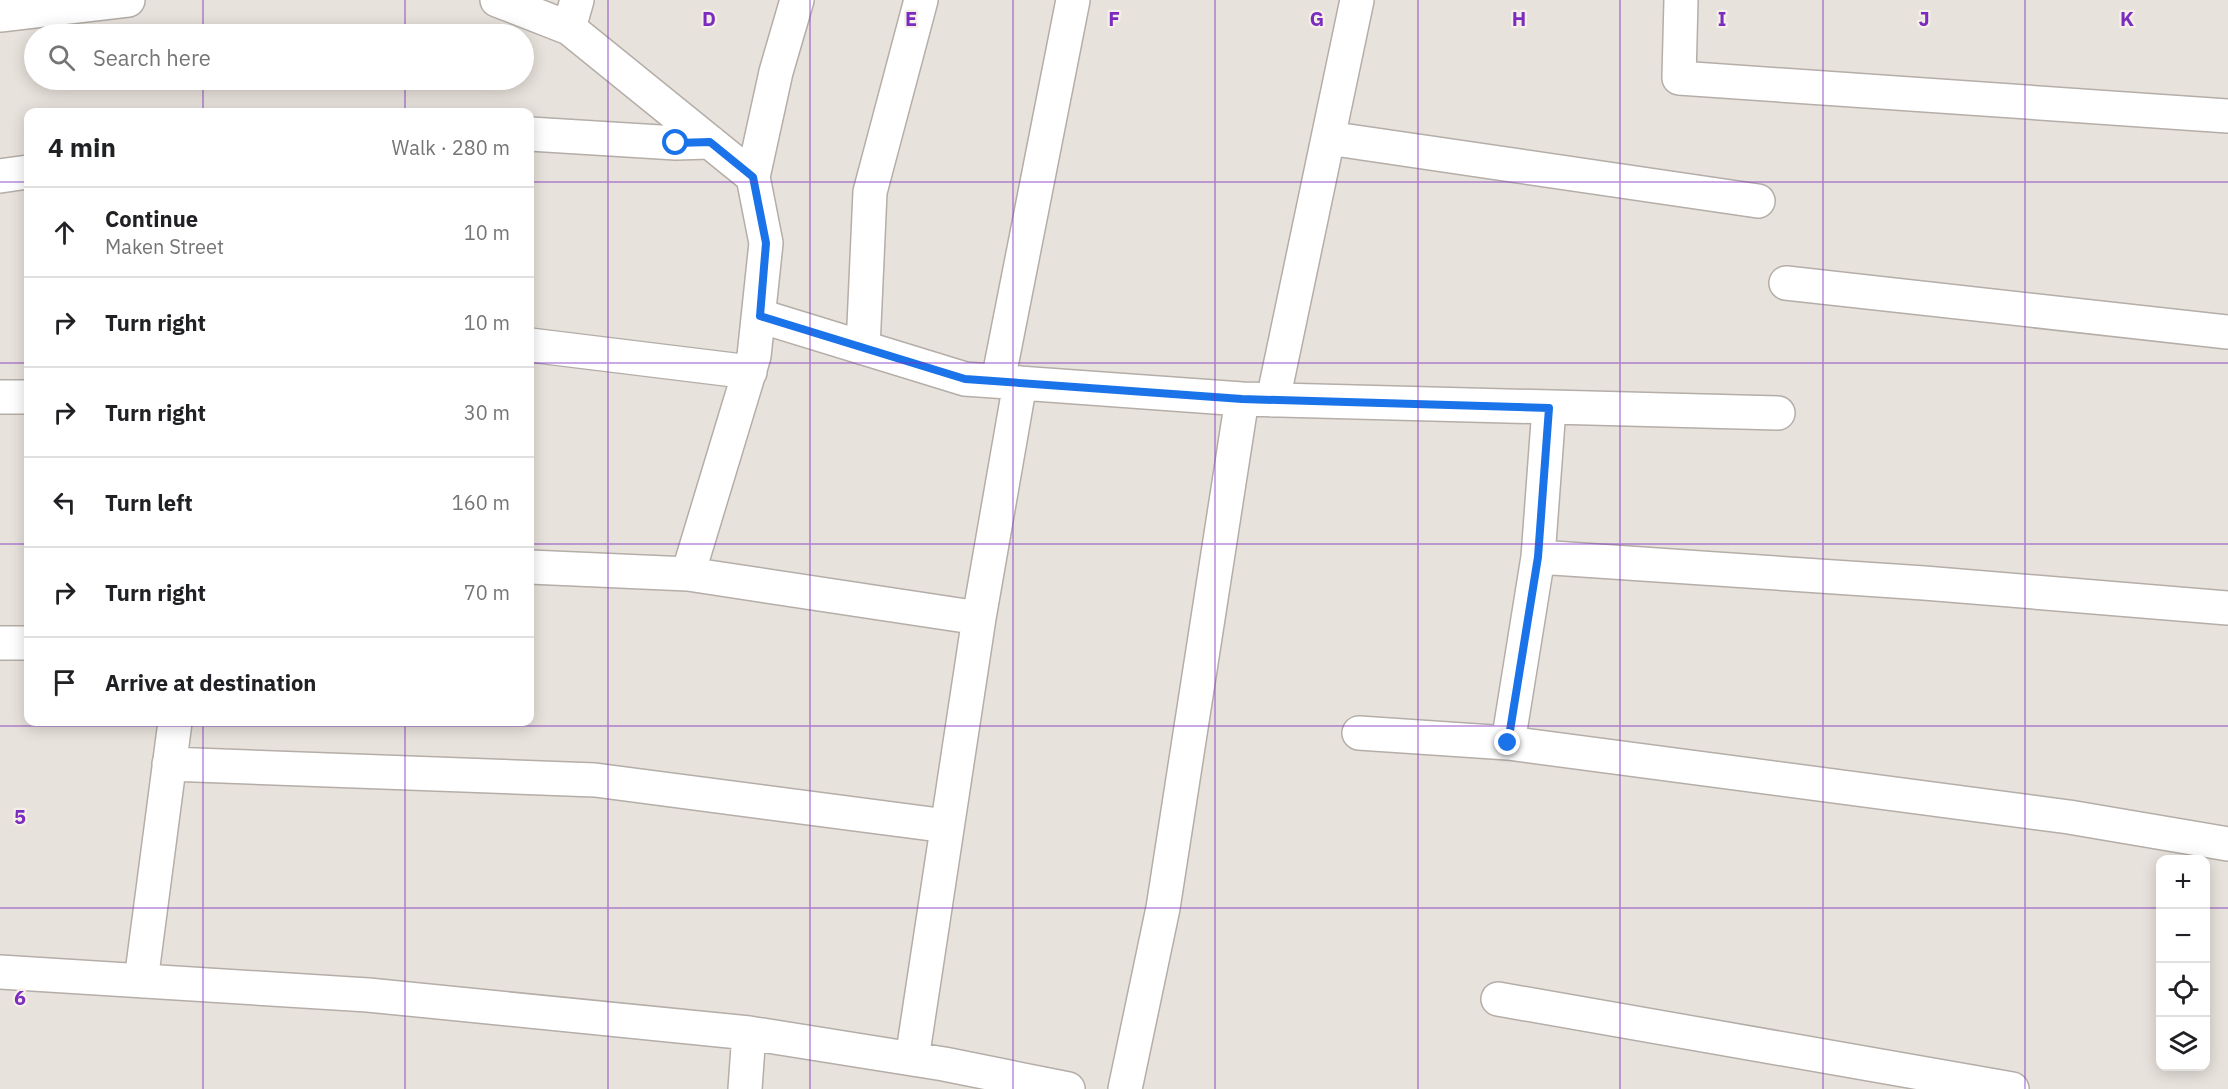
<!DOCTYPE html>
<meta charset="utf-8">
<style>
:root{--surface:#fff;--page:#f6f6f6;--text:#202124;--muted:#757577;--line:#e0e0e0}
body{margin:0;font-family:"IBM Plex Sans",sans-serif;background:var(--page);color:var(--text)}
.controls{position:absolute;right:18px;bottom:18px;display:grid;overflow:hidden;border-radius:12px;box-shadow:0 3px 15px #0003}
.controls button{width:54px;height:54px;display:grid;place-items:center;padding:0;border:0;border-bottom:2px solid var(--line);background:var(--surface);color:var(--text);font:30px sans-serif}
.stop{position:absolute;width:18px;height:18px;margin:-14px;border:4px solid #1a73e8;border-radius:50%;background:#fff}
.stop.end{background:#1a73e8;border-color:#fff;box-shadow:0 2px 6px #0008}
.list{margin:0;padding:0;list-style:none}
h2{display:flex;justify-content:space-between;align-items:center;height:78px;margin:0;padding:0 24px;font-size:26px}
h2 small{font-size:20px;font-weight:400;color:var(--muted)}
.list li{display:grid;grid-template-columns:39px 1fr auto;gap:18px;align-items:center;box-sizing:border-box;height:90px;padding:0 24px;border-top:2px solid var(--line)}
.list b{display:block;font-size:22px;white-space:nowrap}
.list p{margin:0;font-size:20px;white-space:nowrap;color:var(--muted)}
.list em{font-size:20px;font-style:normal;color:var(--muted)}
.icon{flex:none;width:33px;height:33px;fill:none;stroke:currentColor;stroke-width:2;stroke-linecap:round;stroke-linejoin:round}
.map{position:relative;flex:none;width:2228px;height:1089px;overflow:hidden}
.search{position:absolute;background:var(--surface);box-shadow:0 3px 15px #0003;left:24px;top:24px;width:510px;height:66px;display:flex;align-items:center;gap:15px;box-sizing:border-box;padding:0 21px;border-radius:33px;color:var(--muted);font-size:22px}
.panel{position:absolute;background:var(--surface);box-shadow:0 3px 15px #0003;left:24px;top:108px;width:510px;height:618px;border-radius:12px}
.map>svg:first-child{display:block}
</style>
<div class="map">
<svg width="2228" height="1089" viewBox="0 0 2228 1089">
<rect width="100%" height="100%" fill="#e8e2dc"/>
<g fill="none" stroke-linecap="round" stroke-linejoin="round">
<g stroke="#b4ada8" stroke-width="36">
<path id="minor" d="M 497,0 L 569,28 L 753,177 L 766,243 L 754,356 L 688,574
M 1681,0 L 1679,78 L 2228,116
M 0,15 L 128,0
M 569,28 L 577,0
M 530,134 L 676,143 L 710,142
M 1328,138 L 1758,201
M 0,176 L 28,172
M 753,177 L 776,72 L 797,0
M 1786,283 L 2228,332
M 760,316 L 965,379 L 1242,399 L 1778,413
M 530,345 L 750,372
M 863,348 L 870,192 L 921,0
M 998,381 L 1073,0
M 0,397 L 28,397
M 1273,400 L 1357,0
M 1538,557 L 1924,583 L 2228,608
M 530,567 L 688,574 L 979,618
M 0,643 L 28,643
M 1359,733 L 1508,743 L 2069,817 L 2228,844
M 1508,743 L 1538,557 L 1549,408
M 169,764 L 595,780 L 947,826
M 0,972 L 368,995 L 749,1033 L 944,1064 L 1068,1089
M 141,981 L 175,722
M 1498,999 L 2012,1089
M 912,1059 L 979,618 L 1020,383
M 745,1089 L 749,1033
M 1125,1089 L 1163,908 L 1242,399"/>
</g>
<use href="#minor" stroke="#fff" stroke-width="33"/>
</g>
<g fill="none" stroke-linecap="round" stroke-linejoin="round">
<path stroke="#1a73e8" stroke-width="8" d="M 676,143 L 710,142 L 753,177 L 766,243 L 760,316 L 965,379 L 1242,399 L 1549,408 L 1538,557 L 1508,743"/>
</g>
<path fill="none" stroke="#7b2cbf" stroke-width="1.5" stroke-opacity="0.55" d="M 203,0 L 203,34M 405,0 L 405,34M 608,0 L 608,1089M 810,0 L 810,1089M 1013,0 L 1013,1089M 1215,0 L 1215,1089M 1418,0 L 1418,1089M 1620,0 L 1620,1089M 1823,0 L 1823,1089M 2025,0 L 2025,1089M 203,80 L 203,112M 405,80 L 405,112M 0,182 L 28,182M 530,182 L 2228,182M 0,363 L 28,363M 530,363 L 2228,363M 0,544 L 28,544M 530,544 L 2228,544M 203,722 L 203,1089M 405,722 L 405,1089M 0,726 L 2228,726M 0,908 L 2160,908M 2206,908 L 2228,908"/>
<g font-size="20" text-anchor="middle" font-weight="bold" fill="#7b2cbf" stroke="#f6efe9" stroke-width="4.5" stroke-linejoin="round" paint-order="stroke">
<text x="709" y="26">D</text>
<text x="911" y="26">E</text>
<text x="1114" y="26">F</text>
<text x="1317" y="26">G</text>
<text x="1519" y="26">H</text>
<text x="1722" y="26">I</text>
<text x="1924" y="26">J</text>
<text x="2127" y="26">K</text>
<text x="20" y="824">5</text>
<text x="20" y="1005">6</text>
</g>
</svg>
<div class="controls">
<button>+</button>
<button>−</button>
<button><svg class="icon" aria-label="locate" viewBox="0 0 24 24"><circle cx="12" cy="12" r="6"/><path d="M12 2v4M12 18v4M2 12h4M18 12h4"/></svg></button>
<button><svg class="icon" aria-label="layers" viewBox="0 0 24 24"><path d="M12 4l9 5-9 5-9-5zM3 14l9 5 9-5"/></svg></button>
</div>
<div class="stop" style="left:676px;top:143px"></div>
<div class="stop end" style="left:1508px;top:743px"></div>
<div class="search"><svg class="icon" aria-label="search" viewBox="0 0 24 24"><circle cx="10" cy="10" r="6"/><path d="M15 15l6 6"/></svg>Search here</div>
<section class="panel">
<h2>4 min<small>Walk · 280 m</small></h2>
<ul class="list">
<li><svg class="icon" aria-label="ahead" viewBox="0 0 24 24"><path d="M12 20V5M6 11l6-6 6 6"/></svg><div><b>Continue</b><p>Maken Street</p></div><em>10 m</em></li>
<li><svg class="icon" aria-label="right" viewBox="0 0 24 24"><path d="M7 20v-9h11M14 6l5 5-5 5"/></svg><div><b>Turn right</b></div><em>10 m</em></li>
<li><svg class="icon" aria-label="right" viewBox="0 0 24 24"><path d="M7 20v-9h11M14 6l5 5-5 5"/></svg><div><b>Turn right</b></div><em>30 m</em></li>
<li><svg class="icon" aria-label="left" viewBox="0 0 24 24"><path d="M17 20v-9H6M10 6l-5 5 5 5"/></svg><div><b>Turn left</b></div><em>160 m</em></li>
<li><svg class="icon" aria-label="right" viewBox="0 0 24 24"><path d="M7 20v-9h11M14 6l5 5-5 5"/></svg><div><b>Turn right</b></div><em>70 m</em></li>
<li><svg class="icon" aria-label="arrive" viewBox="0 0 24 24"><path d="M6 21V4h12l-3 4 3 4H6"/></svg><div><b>Arrive at destination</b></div></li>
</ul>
</section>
</div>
